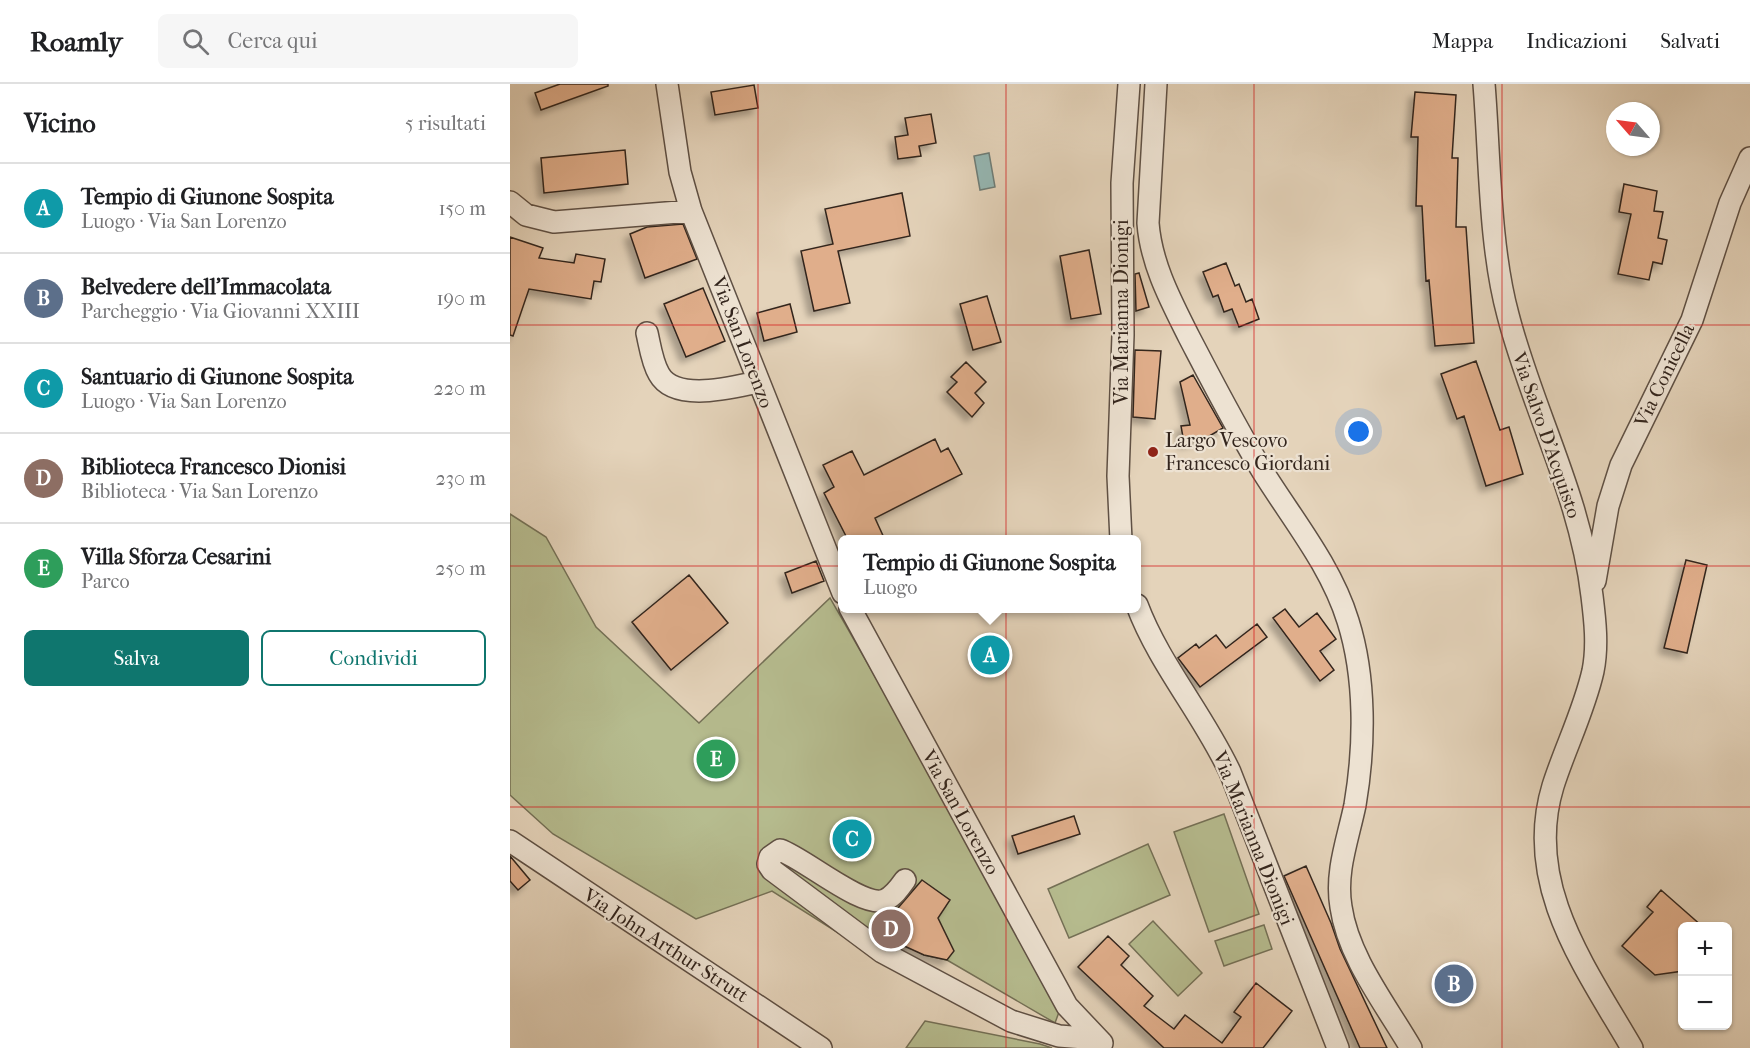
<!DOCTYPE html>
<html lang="it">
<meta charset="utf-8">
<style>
:root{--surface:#fff;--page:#f6f6f6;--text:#202124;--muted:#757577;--line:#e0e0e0;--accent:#0f766e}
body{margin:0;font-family:"IM FELL French Canon",serif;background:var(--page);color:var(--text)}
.controls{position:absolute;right:18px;bottom:18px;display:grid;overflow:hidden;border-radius:9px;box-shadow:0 2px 4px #0004}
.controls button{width:54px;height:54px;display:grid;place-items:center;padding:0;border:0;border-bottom:2px solid var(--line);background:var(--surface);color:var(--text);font:30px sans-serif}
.compass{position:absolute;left:1096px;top:18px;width:54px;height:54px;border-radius:50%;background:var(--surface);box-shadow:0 2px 4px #0004;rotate:298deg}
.you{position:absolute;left:849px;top:348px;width:21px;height:21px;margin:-15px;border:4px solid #fff;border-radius:50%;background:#1a73e8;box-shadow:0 0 0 9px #1a73e833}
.badge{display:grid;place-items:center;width:39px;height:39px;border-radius:50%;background:var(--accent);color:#fff;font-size:20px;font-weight:700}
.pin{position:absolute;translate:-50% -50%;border:3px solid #fff;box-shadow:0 2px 6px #0006}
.popup{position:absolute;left:328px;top:451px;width:303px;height:78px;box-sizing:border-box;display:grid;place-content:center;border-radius:9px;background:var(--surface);filter:drop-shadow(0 2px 4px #0005);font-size:20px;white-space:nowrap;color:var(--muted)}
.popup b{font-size:22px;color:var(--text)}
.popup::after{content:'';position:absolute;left:50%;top:100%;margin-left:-12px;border:12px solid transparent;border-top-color:var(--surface)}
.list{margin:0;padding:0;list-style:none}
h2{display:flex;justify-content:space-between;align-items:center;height:78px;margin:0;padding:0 24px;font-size:26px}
h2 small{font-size:20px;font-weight:400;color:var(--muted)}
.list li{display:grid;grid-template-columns:39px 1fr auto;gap:18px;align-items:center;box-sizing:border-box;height:90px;padding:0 24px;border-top:2px solid var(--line)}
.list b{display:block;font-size:22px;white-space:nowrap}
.list p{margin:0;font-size:20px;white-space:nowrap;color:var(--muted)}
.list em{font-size:20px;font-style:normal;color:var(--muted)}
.actions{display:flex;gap:12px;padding:18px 24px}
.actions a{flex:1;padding:14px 0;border:2px solid var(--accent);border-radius:9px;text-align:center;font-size:21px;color:var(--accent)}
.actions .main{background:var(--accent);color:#fff}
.icon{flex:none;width:33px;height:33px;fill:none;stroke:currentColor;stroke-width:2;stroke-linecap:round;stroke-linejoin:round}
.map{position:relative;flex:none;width:1240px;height:964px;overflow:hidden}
header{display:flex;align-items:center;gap:36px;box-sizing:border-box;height:84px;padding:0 30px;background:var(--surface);border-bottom:2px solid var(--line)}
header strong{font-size:28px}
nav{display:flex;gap:33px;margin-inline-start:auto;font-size:21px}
.search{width:420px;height:54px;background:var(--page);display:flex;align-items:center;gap:15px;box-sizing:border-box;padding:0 21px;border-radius:9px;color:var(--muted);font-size:22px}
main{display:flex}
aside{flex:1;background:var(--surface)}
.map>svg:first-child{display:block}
</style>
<header>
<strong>Roamly</strong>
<div class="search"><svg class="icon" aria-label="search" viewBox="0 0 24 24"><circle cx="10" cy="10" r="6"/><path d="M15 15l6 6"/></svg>Cerca qui</div>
<nav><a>Mappa</a><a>Indicazioni</a><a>Salvati</a></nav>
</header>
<main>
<aside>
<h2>Vicino<small>5 risultati</small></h2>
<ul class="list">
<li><span class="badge" style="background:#0f9aa8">A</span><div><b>Tempio di Giunone Sospita</b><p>Luogo · Via San Lorenzo</p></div><em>150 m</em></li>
<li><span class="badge" style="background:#5c6f8a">B</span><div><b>Belvedere dell'Immacolata</b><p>Parcheggio · Via Giovanni XXIII</p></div><em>190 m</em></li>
<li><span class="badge" style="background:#0f9aa8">C</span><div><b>Santuario di Giunone Sospita</b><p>Luogo · Via San Lorenzo</p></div><em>220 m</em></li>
<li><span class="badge" style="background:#8d6e63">D</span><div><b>Biblioteca Francesco Dionisi</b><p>Biblioteca · Via San Lorenzo</p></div><em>230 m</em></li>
<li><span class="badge" style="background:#2e9e5b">E</span><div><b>Villa Sforza Cesarini</b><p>Parco</p></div><em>250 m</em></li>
</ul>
<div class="actions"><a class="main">Salva</a><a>Condividi</a></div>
</aside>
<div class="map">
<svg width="1240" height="964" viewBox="0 0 1240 964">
<defs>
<filter id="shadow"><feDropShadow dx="-5.5" dy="5.5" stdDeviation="3" flood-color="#0004"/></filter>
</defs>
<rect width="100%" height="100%" fill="#e4d3ba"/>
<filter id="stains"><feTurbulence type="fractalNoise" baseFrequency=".00333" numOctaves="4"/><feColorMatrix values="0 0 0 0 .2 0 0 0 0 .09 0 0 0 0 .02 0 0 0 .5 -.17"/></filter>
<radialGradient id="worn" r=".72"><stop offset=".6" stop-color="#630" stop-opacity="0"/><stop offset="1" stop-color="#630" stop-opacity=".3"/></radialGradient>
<path fill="#b6bc8f" stroke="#747056" stroke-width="1.5" d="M 0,430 L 36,453 L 86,543 L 189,639 L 320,514 L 449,739 L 549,928 L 545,939 L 437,876 L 414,871 L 382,854 L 368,874 L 262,807 L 186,835 L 43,750 L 0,711 Z
M 714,730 L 749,830 L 699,848 L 664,748 Z
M 638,760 L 660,811 L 559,854 L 538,805 Z
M 643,837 L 692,889 L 668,912 L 619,860 Z
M 754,841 L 762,865 L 714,882 L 705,857 Z
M 415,937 L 530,960 L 542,964 L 396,964 Z"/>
<path fill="#95b7b3" stroke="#6e7d77" stroke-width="1.5" d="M 479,69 L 485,103 L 470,106 L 464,72 Z"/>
<path fill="#e0ae8b" stroke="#33251d" stroke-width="1.5" filter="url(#shadow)" d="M 50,0 L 98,0 L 98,2 L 31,26 L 25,9 Z
M 244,1 L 248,24 L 205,31 L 201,8 Z
M 905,8 L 946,11 L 942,74 L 948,74 L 946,143 L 956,143 L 964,259 L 925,262 L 919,196 L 916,197 L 912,122 L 906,122 L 908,53 L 901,53 Z
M 421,30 L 426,59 L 409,62 L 411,72 L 388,75 L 385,53 L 398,51 L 395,34 Z
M 115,66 L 118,100 L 34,109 L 31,74 Z
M 1114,100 L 1147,107 L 1144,127 L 1153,128 L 1148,154 L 1157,156 L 1152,180 L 1143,178 L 1139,196 L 1108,190 L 1121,130 L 1109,128 Z
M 392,109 L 400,152 L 328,167 L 340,219 L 304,227 L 291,167 L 323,160 L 315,125 Z
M 173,140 L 187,175 L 135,194 L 120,150 L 137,143 Z
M 0,153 L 33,164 L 29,174 L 64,179 L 66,170 L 95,175 L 91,198 L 84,197 L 81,215 L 19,205 L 3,252 L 0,251 Z
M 579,166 L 591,230 L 561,235 L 550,172 Z
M 716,179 L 725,202 L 729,200 L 736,218 L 742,215 L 749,235 L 729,243 L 722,225 L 714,228 L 708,211 L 703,213 L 693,188 Z
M 629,189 L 639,223 L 626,227 L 625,190 Z
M 193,204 L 215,257 L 176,273 L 154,220 Z
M 477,212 L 491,258 L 463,266 L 450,220 Z
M 280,220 L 287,248 L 254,257 L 247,229 Z
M 625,266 L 651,267 L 645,335 L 623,333 Z
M 966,277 L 990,346 L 999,343 L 1013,390 L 976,402 L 954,332 L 947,335 L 931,290 Z
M 456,278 L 476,298 L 465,309 L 474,319 L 462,333 L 437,308 L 447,298 L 441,293 Z
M 683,291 L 713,344 L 696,354 L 674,359 L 671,342 L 680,341 L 670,298 Z
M 425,355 L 431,368 L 438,364 L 452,390 L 365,434 L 375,456 L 338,456 L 314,409 L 324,403 L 313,381 L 342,367 L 354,391 Z
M 1176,476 L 1197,481 L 1177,569 L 1154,564 Z
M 306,477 L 314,497 L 282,509 L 275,489 Z
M 179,491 L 218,539 L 161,586 L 122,538 Z
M 775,525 L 789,543 L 807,529 L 826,555 L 810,567 L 824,586 L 810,597 L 763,534 Z
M 747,540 L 757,553 L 690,603 L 668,574 L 686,560 L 689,564 L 706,551 L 716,564 Z
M 564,732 L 570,750 L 508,770 L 502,752 Z
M 0,772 L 20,796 L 8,806 L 0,797 Z
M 796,782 L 821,839 L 830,865 L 877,964 L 850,964 L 774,792 Z
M 412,796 L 440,816 L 428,834 L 444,867 L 437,876 L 414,871 L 392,861 L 370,845 Z
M 1151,806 L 1193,843 L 1173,843 L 1173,887 L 1145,891 L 1112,862 L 1143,828 L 1137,823 Z
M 598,852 L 619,872 L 611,881 L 643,912 L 634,922 L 664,945 L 675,931 L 712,959 L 731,933 L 724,928 L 746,899 L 782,927 L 753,964 L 654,964 L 568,883 Z"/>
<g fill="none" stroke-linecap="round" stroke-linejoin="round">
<g stroke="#5f5044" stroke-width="24">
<path id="minor" d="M 157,0 L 170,88 L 181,127 L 333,509
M 646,0 L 638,139 C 641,180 661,217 679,253 C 703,299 726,344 753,388 C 783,436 821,482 838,537 C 856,594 855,662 845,721 C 838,755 825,788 831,823 C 838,873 876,921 901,964
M 974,0 C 980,73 979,161 998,231 C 1023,328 1070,410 1082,512 C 1085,536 1088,562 1083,587 C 1074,627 1055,664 1043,702 C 1013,800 1075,883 1122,964
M 0,118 L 16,131 L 44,138 L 181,127
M 137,249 C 140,262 142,278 149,290 C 165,319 223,303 248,298
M 611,456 L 608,392 L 613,251 L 612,99 L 619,0
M 1085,497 L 1098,422 L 1111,381 L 1182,236 L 1220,119 L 1240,74
M 627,521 C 649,580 693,630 720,688 L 828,964
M 340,524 L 557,922 L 592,959
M 0,757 L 311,964
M 395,796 C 390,803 384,812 375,816 C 353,825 294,774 270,766 L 260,773 L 258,780 L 262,786 L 372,868 L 501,937 L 549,952 L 587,955"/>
</g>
<use href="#minor" stroke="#ede2d2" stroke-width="21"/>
</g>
<path fill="none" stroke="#d62828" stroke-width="1.5" stroke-opacity="0.55" d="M 248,0 L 248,964M 496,0 L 496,964M 744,0 L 744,964M 992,0 L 992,964M 0,241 L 1240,241M 0,482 L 1240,482M 0,723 L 1240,723"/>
<circle fill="#8f2418" stroke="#ede2d2" stroke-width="2" cx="643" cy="368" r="6"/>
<g text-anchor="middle" stroke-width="4.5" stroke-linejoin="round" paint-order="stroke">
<g font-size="20" fill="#33251d" stroke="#ede2d2">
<text transform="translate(611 228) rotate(-90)" y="7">Via Marianna Dionigi</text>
<text transform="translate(233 258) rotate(69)" y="7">Via San Lorenzo</text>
<text transform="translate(1154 291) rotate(-64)" y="7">Via Conicella</text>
<text transform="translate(1037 351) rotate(71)" y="7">Via Salvo D'Acquisto</text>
<text transform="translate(451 728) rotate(61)" y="7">Via San Lorenzo</text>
<text transform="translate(744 754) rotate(68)" y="7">Via Marianna Dionigi</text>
<text transform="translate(156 861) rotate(33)" y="7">Via John Arthur Strutt</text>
</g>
<g font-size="20" fill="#33251d" stroke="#ede2d2" text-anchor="start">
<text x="655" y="363">Largo Vescovo<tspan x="655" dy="23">Francesco Giordani</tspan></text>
</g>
</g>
<rect width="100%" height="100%" filter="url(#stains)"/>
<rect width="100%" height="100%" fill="url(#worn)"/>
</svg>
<div class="controls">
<button>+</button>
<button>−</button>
</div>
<svg class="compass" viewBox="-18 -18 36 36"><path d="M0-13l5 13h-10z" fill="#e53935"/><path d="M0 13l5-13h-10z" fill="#757577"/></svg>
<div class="you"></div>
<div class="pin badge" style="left:480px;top:571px;background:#0f9aa8">A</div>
<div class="popup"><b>Tempio di Giunone Sospita</b>Luogo</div>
<div class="pin badge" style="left:944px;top:900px;background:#5c6f8a">B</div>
<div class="pin badge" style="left:342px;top:755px;background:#0f9aa8">C</div>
<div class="pin badge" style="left:381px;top:845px;background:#8d6e63">D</div>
<div class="pin badge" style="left:206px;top:675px;background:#2e9e5b">E</div>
</div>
</main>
